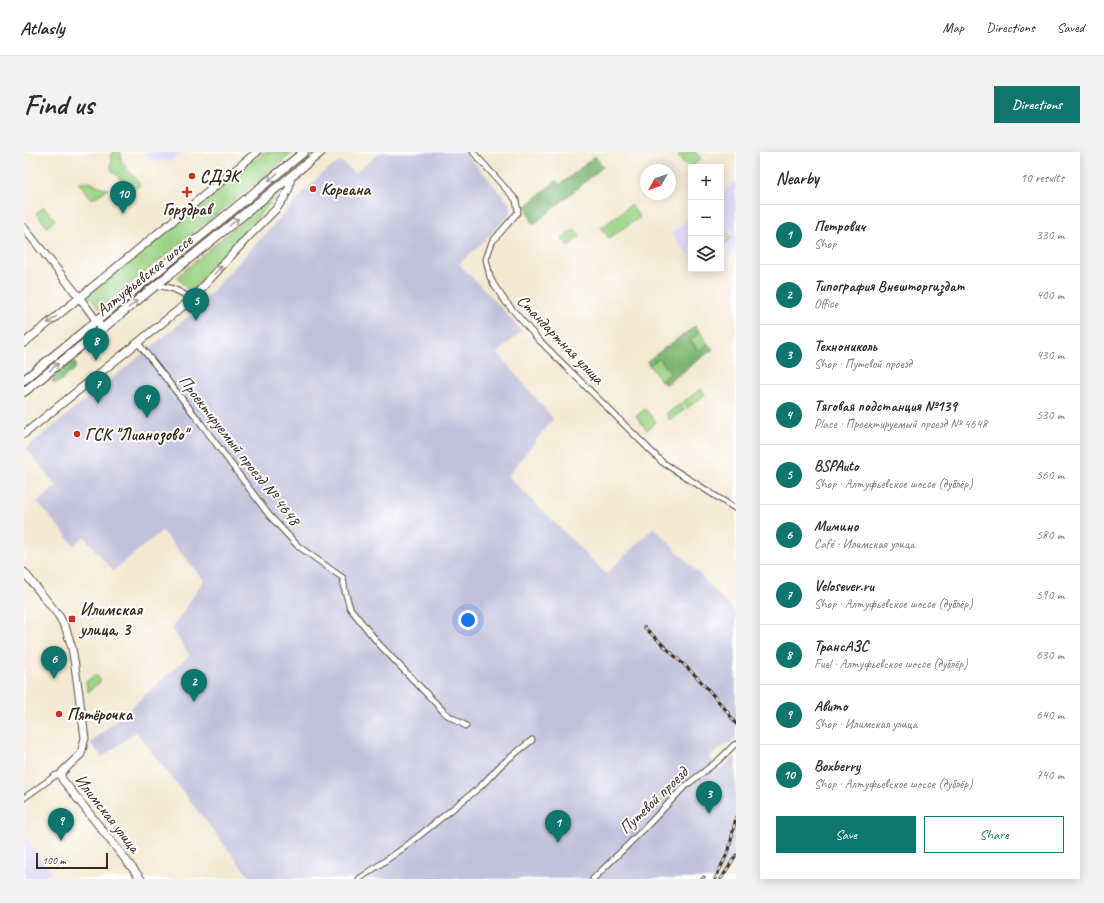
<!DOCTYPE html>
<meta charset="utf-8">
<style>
:root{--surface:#fff;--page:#f2f2f3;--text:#2b2b33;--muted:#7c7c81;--line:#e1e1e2;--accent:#0f766e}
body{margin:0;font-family:Caveat,sans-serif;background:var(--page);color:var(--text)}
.controls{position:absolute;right:12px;top:12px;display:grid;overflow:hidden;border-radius:0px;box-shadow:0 2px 10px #0003}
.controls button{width:36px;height:36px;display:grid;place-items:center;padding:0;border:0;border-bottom:1px solid var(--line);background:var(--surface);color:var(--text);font:20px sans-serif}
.compass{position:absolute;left:616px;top:12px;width:36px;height:36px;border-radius:50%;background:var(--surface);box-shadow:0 2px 10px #0003;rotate:230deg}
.scale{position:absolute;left:12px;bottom:10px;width:72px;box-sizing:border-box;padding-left:4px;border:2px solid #3b2a1e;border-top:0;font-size:11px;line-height:14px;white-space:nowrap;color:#3b2a1e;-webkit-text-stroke:3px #fff;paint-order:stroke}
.you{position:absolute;left:444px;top:468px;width:14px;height:14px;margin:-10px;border:3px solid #fff;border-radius:50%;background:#1a73e8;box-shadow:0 0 0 6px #1a73e833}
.badge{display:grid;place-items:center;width:26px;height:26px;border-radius:50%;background:var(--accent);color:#fff;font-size:13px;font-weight:700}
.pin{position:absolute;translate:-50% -33px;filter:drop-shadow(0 1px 2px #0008)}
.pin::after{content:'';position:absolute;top:21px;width:14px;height:12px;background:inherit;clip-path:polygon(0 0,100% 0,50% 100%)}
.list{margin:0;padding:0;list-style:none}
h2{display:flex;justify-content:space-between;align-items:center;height:52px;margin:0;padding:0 16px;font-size:17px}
h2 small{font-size:13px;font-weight:400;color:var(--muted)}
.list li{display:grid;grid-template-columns:26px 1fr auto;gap:12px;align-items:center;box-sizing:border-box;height:60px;padding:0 16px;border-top:1px solid var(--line)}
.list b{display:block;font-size:15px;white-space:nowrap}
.list p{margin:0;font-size:13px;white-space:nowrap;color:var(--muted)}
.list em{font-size:13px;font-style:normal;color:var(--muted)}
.actions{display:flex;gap:8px;padding:12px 16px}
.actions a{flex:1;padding:9px 0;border:1px solid var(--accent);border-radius:0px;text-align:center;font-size:14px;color:var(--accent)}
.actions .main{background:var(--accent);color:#fff}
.icon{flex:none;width:22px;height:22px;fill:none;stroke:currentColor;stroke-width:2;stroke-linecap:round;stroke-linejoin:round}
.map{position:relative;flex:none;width:712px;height:727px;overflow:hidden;border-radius:0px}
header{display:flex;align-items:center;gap:24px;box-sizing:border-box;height:56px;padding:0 20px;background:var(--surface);border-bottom:1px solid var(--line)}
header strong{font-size:19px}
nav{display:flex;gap:22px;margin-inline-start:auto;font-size:14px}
.intro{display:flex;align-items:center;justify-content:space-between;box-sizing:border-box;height:96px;padding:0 24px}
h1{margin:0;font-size:28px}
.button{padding:10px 18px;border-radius:0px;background:var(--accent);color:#fff;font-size:14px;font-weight:700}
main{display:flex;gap:24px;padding:0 24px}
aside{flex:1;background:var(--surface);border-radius:0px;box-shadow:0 2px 10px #0003}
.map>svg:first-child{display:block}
</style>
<header>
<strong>Atlasly</strong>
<nav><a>Map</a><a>Directions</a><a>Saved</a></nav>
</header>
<div class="intro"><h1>Find us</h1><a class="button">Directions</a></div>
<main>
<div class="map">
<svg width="712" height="727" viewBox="0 0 712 727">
<rect width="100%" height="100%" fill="#fff"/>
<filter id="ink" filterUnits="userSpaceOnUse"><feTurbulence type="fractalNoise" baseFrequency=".025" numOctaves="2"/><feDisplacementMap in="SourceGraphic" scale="8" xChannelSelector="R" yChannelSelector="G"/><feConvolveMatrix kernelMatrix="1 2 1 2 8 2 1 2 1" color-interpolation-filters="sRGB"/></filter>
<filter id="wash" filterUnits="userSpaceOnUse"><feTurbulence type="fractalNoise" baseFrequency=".012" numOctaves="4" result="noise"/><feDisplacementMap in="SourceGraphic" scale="16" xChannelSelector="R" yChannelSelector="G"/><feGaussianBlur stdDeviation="0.9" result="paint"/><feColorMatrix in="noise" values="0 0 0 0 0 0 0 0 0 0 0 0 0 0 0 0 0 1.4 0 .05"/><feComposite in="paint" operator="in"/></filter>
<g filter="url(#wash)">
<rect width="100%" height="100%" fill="#f3e9d2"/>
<path fill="#ddd5f6" d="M 119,0 L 159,0 L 147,9 L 127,9 Z
M 712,29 L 712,99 L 697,110 L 697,41 Z
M 667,65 L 667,106 L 647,81 Z
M 0,684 L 28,720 L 18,727 L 0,727 Z"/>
<path fill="#c2c1dc" d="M 357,0 L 441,0 L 487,53 L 487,60 L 463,86 L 435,112 L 476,154 L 498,179 L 474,201 L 529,267 L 484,324 L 582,422 L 630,375 L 712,461 L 712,586 L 685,605 L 696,618 L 712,603 L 712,703 L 691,727 L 227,727 L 112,580 L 78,605 L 66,591 L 119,545 L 166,503 L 148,477 L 180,428 L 138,379 L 89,419 L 60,384 L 50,393 L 13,350 L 33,335 L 2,296 L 164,165 L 297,22 L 317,9 L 330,21 Z"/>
<path fill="#9bd385" stroke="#6b7e52" d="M 88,0 L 97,0 L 97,9 L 116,33 L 107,40 L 87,17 Z
M 240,0 L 270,0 L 75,157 L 64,143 Z
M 660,0 L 672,0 L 677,7 L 665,17 L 654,4 Z
M 54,30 L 65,30 L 84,37 L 68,47 Z
M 261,32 L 261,35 L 166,141 L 153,125 Z
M 607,53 L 616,65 L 585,86 L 577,76 Z
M 20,55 L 31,68 L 23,75 L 12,61 Z
M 697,73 L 708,86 L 697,95 Z
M 551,77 L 556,84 L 544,94 L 538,87 Z
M 676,180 L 684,192 L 675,199 L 666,187 Z
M 635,206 L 647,222 L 637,229 L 625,213 Z
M 677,237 L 681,243 L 663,256 L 659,250 Z
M 656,252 L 660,258 L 646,268 L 642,262 Z
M 621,257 L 632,270 L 623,278 L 612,264 Z
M 71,522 L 77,529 L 64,540 L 62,530 Z"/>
<path fill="#7cb572" stroke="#5c7048" d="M 571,4 L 579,15 L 509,73 L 502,54 L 532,29 L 537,32 Z
M 671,174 L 676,180 L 666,188 L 674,199 L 684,192 L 689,197 L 641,233 L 637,229 L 647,221 L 635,206 L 625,213 L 623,209 Z
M 45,210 L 50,210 L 52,212 L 51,217 L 34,231 L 29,231 L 27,223 Z"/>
</g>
<g filter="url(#ink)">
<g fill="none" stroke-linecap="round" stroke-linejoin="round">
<g stroke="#574739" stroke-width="7">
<path id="street" d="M 449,0 L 492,48 L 494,60 L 468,90 L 462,107 L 466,125 L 470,133 L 481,149 L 513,186 L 638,310 L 712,357
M 133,135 C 144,132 158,141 168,147
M 114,191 L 173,266 L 245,363 L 274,394 L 319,426 L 321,439 L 326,456 L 354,491 L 422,562 L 442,574
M 0,646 L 32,623 L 37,623
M 335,727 L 381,695 L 456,635 L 477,613 L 508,588
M 569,727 L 620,677 L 660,635 L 695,608 L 710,593 L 712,592"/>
</g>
<g stroke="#574739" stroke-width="9">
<path id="secondary" d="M 0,76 L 55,145 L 78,176
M 0,191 L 233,0
M 0,282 L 168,147 L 224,85 L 253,56 L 260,46 L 265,36 L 267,24
M 0,420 L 35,464 L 42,477 L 48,496 L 51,514 L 61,586 L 57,602 L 38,620 L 37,623 L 38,627 L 117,727"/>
</g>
<g stroke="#574739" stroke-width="10">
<path id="primary" d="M 0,228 L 280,0
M 0,240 L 297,0"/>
</g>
<use href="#street" stroke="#fff" stroke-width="5"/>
<use href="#secondary" stroke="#fff" stroke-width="7"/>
<use href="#primary" stroke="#fff" stroke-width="8"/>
<g stroke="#3b2a1e" stroke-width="3">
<path id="rail" d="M 620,475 L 674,526 L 702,558 L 712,572
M 678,727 L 680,725
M 691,727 L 705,698 L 712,665
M 697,727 L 712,703"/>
</g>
<use href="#rail" stroke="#fff" stroke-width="1.5" stroke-dasharray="4.5" stroke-linecap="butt"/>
</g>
<defs><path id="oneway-shaft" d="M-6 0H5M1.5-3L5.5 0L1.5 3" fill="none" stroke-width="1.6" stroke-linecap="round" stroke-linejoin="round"/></defs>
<g stroke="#a79f9a">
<use href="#oneway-shaft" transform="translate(249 25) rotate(141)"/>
<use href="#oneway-shaft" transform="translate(210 70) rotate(-39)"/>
<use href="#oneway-shaft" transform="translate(194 118) rotate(-48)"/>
<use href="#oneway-shaft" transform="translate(109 152) rotate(-39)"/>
<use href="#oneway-shaft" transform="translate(28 168) rotate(140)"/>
<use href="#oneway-shaft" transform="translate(30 215) rotate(-39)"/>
</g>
</g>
<g fill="#c8321e" stroke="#fff" stroke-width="1.5">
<circle cx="168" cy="24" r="4"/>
<circle cx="289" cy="37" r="4"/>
<path d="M161 34h4v4h4v4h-4v4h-4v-4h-4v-4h4z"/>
<circle cx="53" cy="282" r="4"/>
<rect x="44" y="463" width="8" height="8" rx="2"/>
<circle cx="35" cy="562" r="4"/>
</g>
<g text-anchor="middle" stroke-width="4" stroke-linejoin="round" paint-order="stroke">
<g font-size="17" font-weight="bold" fill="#3b2a1e" stroke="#fff" text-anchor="start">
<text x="176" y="30">СДЭК</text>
<text x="297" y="43">Кореана</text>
<text x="163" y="63" text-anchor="middle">Горздрав</text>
<text x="61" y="288">ГСК "Лианозово"</text>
<text x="56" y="463">Илимская<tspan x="56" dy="20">улица, 3</tspan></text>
<text x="43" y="568">Пятёрочка</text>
</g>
<g font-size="17" fill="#3b2a1e" stroke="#fff">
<text transform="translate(120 123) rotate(-39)" y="6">Алтуфьевское шоссе</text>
<text transform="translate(537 187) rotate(46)" y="6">Стандартная улица</text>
<text transform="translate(216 298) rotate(52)" y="6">Проектируемый проезд № 4648</text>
<text transform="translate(629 648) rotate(-44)" y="6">Путевой проезд</text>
<text transform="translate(84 661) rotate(52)" y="6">Илимская улица</text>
</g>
</g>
</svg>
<div class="controls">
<button>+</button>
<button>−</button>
<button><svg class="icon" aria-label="layers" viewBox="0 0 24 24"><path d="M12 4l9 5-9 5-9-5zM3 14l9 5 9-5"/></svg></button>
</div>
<svg class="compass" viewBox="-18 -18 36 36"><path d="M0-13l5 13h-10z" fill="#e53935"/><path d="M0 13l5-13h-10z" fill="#7c7c81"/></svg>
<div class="scale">100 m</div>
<div class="you"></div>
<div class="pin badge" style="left:534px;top:691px">1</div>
<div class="pin badge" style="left:170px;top:550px">2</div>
<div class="pin badge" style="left:685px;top:662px">3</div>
<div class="pin badge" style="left:123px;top:266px">4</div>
<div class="pin badge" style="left:172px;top:169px">5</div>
<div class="pin badge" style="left:30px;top:527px">6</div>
<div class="pin badge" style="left:74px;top:252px">7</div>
<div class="pin badge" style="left:72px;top:209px">8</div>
<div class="pin badge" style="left:37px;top:689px">9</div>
<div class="pin badge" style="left:99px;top:62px">10</div>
</div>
<aside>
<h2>Nearby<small>10 results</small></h2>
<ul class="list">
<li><span class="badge">1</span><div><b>Петрович</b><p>Shop</p></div><em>330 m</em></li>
<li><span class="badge">2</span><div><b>Типография Внешторгиздат</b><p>Office</p></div><em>400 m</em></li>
<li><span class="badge">3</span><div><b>Технониколь</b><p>Shop · Путевой проезд</p></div><em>430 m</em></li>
<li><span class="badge">4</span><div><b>Тяговая подстанция №139</b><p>Place · Проектируемый проезд № 4648</p></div><em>530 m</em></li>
<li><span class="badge">5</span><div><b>BSPAuto</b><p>Shop · Алтуфьевское шоссе (дублёр)</p></div><em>560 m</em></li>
<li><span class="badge">6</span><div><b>Мимино</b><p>Café · Илимская улица</p></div><em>580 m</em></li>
<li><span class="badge">7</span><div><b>Velosever.ru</b><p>Shop · Алтуфьевское шоссе (дублёр)</p></div><em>590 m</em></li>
<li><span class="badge">8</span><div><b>ТрансАЗС</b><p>Fuel · Алтуфьевское шоссе (дублёр)</p></div><em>630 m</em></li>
<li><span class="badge">9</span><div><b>Авито</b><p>Shop · Илимская улица</p></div><em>640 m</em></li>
<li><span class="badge">10</span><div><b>Boxberry</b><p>Shop · Алтуфьевское шоссе (дублёр)</p></div><em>740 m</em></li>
</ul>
<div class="actions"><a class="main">Save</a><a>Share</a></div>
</aside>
</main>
